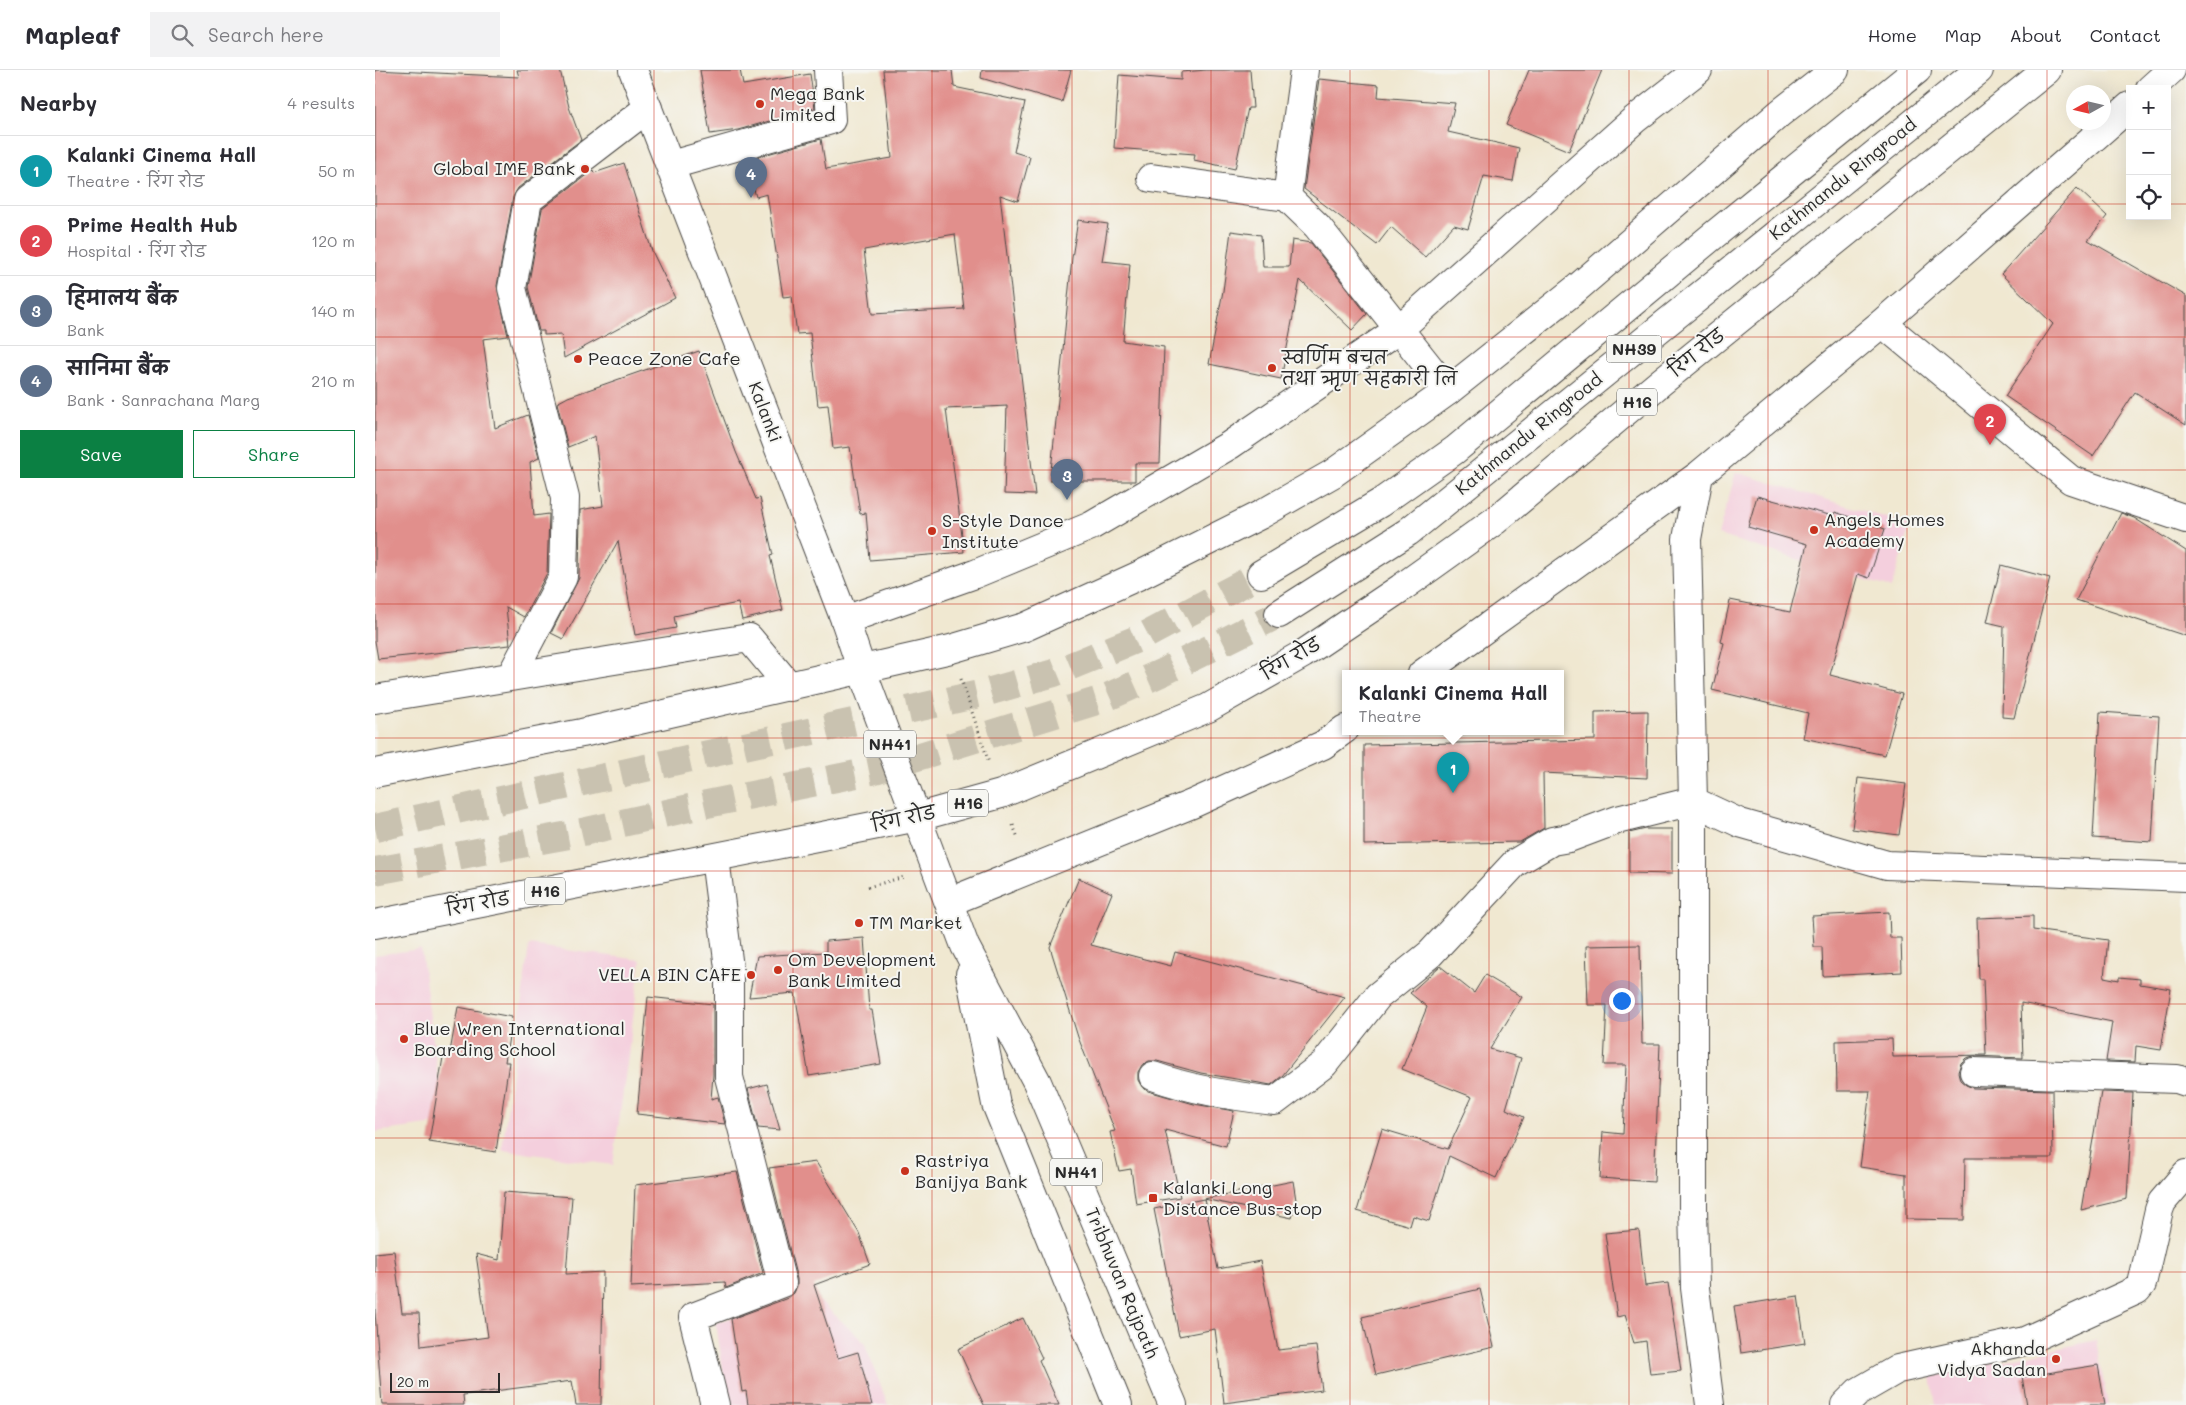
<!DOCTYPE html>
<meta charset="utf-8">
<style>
:root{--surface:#fff;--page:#f2f2f3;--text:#2b2b33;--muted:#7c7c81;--line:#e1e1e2;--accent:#0b8043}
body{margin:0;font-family:Mali,"Playpen Sans Deva",sans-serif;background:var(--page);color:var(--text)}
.controls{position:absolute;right:15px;top:15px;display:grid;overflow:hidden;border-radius:0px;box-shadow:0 5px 20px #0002}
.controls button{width:45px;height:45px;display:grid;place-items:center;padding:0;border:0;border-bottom:1px solid var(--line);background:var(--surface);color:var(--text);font:25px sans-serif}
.compass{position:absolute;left:1691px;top:15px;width:45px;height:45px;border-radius:50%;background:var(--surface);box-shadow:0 5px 20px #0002;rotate:262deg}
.scale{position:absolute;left:15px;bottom:12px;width:110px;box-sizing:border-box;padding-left:5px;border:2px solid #2b2b2b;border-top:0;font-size:14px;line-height:18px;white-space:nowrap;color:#2b2b2b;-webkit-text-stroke:4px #f6f6f2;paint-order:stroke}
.you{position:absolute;left:1246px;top:930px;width:18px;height:18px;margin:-12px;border:4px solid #fff;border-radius:50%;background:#1a73e8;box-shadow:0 0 0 8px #1a73e833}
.badge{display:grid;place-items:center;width:32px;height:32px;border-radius:50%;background:var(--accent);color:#fff;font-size:16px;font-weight:700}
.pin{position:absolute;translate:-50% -41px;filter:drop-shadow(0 1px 2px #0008)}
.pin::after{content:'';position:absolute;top:26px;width:18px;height:15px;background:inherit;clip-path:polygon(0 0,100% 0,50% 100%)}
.popup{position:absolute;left:967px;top:600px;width:222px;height:65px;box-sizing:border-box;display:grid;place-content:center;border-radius:0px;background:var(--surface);filter:drop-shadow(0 1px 4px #0005);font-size:16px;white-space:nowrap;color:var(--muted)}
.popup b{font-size:19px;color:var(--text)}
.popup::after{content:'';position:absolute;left:50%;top:100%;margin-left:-10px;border:10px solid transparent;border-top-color:var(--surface)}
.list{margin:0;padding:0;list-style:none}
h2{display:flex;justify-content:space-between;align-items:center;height:65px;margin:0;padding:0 20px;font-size:21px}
h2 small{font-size:16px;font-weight:400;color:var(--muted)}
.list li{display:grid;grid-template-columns:32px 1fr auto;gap:15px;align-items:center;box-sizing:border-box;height:70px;padding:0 20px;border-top:1px solid var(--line)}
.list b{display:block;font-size:19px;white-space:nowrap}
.list p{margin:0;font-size:16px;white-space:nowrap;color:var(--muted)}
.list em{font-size:16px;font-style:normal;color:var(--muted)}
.actions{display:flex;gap:10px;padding:15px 20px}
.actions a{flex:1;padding:11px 0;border:1px solid var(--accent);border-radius:0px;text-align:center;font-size:18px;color:var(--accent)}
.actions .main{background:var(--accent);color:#fff}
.icon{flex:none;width:28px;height:28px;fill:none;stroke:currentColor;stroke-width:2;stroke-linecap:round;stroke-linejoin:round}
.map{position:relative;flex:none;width:1811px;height:1335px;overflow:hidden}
header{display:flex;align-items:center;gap:30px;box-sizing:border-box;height:70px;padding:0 25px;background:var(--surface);border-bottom:1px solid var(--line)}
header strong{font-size:24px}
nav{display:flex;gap:28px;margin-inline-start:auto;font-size:18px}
.search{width:350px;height:45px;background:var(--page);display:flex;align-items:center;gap:12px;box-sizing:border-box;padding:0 18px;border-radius:0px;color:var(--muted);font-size:19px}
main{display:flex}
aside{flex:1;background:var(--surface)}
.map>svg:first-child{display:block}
</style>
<header>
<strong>Mapleaf</strong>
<div class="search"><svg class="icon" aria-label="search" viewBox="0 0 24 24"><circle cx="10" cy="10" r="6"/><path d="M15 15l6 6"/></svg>Search here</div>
<nav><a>Home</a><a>Map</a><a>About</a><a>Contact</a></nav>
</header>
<main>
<aside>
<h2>Nearby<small>4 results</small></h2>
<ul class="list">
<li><span class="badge" style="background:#0f9aa8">1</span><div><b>Kalanki Cinema Hall</b><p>Theatre · रिंग रोड</p></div><em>50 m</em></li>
<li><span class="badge" style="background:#e0444e">2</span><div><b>Prime Health Hub</b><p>Hospital · रिंग रोड</p></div><em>120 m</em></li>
<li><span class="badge" style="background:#5c6f8a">3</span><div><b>हिमालय बैंक</b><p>Bank</p></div><em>140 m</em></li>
<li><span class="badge" style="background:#5c6f8a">4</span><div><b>सानिमा बैंक</b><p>Bank · Sanrachana Marg</p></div><em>210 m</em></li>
</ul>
<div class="actions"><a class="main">Save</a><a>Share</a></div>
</aside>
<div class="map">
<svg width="1811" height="1335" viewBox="0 0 1811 1335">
<rect width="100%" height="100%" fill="#f6f6f2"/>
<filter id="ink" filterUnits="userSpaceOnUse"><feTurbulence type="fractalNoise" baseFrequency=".02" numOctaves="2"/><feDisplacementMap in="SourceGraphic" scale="10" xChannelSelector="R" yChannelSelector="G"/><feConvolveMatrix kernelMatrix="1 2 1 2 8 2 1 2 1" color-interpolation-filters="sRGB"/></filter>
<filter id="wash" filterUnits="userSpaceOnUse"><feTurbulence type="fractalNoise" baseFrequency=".0096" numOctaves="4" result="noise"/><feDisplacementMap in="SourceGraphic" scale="20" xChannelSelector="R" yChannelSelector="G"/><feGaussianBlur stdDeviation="1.12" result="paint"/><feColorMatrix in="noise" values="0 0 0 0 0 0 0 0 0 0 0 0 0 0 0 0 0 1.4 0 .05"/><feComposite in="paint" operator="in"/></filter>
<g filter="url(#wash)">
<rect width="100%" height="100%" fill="#f0e8d1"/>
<path fill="#f4cfdd" d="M 1361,402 L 1535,455 L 1517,518 L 1343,465 Z
M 154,875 L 266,890 L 238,1095 L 127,1080 Z
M 46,879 L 69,1053 L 0,1062 L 0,885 Z
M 434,1221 L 489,1272 L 513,1335 L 353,1335 L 341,1253 Z
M 1721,1270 L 1733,1335 L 1561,1335 L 1556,1307 Z"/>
<g id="blocks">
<path fill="#e18f8c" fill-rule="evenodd" d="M 0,0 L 144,7 L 142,0 L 185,0 L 194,37 L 206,70 L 143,118 L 138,127 L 122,216 L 133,266 L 108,269 L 120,358 L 153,345 L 164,388 L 155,392 L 159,446 L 174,444 L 172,503 L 149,547 L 131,537 L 135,575 L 3,589 L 0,571 Z
M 325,0 L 365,0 L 368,15 L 435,4 L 440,38 L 363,60 L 335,64 Z
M 508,0 L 577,0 L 579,17 L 650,32 L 639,82 L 655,87 L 643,131 L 625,125 L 660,425 L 629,424 L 632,336 L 571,339 L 589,482 L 495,490 L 491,443 L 485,444 L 475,377 L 458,379 L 453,335 L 443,336 L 435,263 L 422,264 L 417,226 L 408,227 L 392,124 L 381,127 L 371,90 L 446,69 L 451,99 L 517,88 ZM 580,164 L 589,239 L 497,244 L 489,180 Z
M 607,0 L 696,0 L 687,32 L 606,8 Z
M 832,0 L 875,0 L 878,38 L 873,38 L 860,99 L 819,90 L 820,84 L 739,78 L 744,5 L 806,10 L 806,2 Z
M 1154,0 L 1227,0 L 1194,81 L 1131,55 Z
M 944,9 L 1004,15 L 1003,27 L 1080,33 L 1073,62 L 1144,78 L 1138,111 L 1109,106 L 1093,159 L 1079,155 L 1050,187 L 1016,157 L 1002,175 L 929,119 Z
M 249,93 L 277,181 L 300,228 L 189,288 L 186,264 L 169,265 L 169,261 L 164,261 L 153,217 L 167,139 L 218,100 L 219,103 Z
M 1702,118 L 1732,146 L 1713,170 L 1811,226 L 1811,355 L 1760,322 L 1718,386 L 1630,326 L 1678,254 L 1626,204 Z
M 703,150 L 733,154 L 727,191 L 755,194 L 748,271 L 789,277 L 785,393 L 760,393 L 760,411 L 675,411 L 697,188 Z
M 856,161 L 886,165 L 888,197 L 914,197 L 917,170 L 936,173 L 992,244 L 977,260 L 925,210 L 906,309 L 834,294 L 848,221 Z
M 324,281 L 361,382 L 381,429 L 385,428 L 398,485 L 395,486 L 408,540 L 367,550 L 363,533 L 299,546 L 301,558 L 260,565 L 243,471 L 188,569 L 176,563 L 204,508 L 205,440 L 228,436 L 220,366 L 193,377 L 182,333 L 193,327 Z
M 1382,426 L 1458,446 L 1460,442 L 1510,459 L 1494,508 L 1483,504 L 1455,605 L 1527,624 L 1510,685 L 1428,668 L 1433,643 L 1337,620 L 1349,573 L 1346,572 L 1355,530 L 1415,542 L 1432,474 L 1373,457 Z
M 1746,443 L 1759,448 L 1811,481 L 1811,566 L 1701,530 Z
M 1626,495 L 1675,508 L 1639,648 L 1627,647 L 1629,556 L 1612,552 Z
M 1273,641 L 1272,708 L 1168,703 L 1169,758 L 1145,772 L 989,775 L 989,675 L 1220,670 L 1220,642 Z
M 1725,642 L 1784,646 L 1777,772 L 1718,768 Z
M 1483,708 L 1531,714 L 1524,765 L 1477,759 Z
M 1271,759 L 1297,759 L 1297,804 L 1254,803 L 1254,763 Z
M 704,808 L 737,823 L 716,875 L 796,896 L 800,882 L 970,927 L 907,1006 L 896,1015 L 826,1003 L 782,991 L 774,991 L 767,995 L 763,1002 L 763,1010 L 767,1017 L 773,1021 L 819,1034 L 859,1041 L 851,1076 L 790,1060 L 805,1127 L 761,1134 L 756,1099 L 744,1101 L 735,1062 L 740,1061 L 703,967 L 675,877 Z
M 1514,842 L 1515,868 L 1526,868 L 1527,902 L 1448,906 L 1447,877 L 1439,877 L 1437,846 Z
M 1658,846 L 1658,860 L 1733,870 L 1729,907 L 1744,910 L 1744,907 L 1765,909 L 1765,914 L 1796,919 L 1786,980 L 1761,976 L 1760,992 L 1731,991 L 1737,952 L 1646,933 L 1648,988 L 1599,986 L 1591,988 L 1586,993 L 1583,1002 L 1585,1010 L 1591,1015 L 1598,1018 L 1677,1020 L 1678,1088 L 1590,1088 L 1589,1150 L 1531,1149 L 1531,1104 L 1485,1097 L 1495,1021 L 1462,1021 L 1461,971 L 1517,969 L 1518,987 L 1611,985 L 1608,909 L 1604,909 L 1602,848 Z
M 489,868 L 494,940 L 497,940 L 506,994 L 434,1006 L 420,923 L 374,927 L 382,886 L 451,882 L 451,871 Z
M 1265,875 L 1267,974 L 1285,974 L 1279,1112 L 1225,1108 L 1228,1062 L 1248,1064 L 1251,995 L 1229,995 L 1232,935 L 1213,935 L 1211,876 Z
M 1065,896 L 1099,923 L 1110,905 L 1147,927 L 1115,979 L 1146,988 L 1131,1039 L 1149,1047 L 1121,1108 L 1074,1086 L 1054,1151 L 1038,1146 L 1035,1156 L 982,1141 L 1007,1059 L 1073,1079 L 1097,1027 L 1027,999 L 1052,937 L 1035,923 Z
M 273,927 L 338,934 L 338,1005 L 336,1029 L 343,1027 L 350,1054 L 262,1044 Z
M 83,937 L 137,947 L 130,992 L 134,992 L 121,1082 L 54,1072 L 69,981 L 75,982 Z
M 392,1014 L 405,1060 L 383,1058 L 373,1019 Z
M 1726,1022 L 1758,1023 L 1752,1129 L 1706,1140 Z
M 441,1092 L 484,1163 L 495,1194 L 439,1215 L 463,1288 L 483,1282 L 497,1335 L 373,1335 L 371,1321 L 367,1322 L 356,1249 L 413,1228 L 419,1223 L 422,1216 L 422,1209 L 394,1098 Z
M 362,1102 L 388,1203 L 351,1218 L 350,1212 L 256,1217 L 260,1115 Z
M 918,1111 L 921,1130 L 917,1148 L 829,1129 L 843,1199 L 885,1191 L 903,1280 L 941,1276 L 947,1320 L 849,1333 L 840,1259 L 804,1266 L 779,1139 Z
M 129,1122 L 197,1127 L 191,1204 L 228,1202 L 226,1335 L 201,1335 L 197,1311 L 88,1325 L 89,1335 L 7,1335 L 0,1242 L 0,1183 L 19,1181 L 27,1243 L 44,1243 L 46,1276 L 113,1267 L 101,1184 L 124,1190 Z
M 1264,1160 L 1270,1216 L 1293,1213 L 1306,1301 L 1275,1304 L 1271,1271 L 1259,1273 L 1250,1245 L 1242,1247 L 1230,1163 Z
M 1105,1219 L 1119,1277 L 1001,1305 L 987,1247 Z
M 1423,1226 L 1430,1273 L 1366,1283 L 1359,1236 Z
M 648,1248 L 667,1288 L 664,1290 L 684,1335 L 609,1335 L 583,1279 Z
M 1723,1295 L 1730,1335 L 1652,1335 L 1647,1307 Z"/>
</g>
</g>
<g filter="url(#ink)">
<use href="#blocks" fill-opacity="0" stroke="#494744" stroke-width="1"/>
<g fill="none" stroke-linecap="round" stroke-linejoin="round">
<path stroke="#c9c2b0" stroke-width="28" stroke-dasharray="28 14" stroke-linecap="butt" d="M 0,758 L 609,623 L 679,603 L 767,567 L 886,504
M 0,801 L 194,765 L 332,734 L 497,701 L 728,629 L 788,602 L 904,544"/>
<g stroke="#494744" stroke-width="30">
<path id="minor" d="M 929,0 L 912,127 L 942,156 L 1073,321
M 1775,19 L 1796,0
M 296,95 L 456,50 L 453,0
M 776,108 L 912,127
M 1507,253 L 1696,410 L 1811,449
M 1324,405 L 1312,469 L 1318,731 L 1318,1139 L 1320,1218 L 1335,1335
M 470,550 L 600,504 L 716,456 L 855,375 L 1023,260 L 1259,50 L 1323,0
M 1047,604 L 1324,405 L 1507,253 L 1755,36
M 136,606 L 188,507 L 190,428 L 137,218 L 153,130 L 273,38
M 0,629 L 374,568 L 415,617
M 574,832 L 817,734 L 948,675 L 970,659
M 1599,1002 L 1802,1009 L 1811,1012
M 778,1006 C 817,1020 858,1026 900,1031 L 949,994 L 1003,926 L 1055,884 L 1140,793 L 1177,771 L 1194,768 L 1242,750 L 1318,731 L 1365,753 L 1512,795 L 1811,807
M 340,1335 L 318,1247 L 407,1213 L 354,1007 L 354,898 L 340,788
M 1470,1335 L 1483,1322 L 1523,1299 L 1650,1271 L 1762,1220 L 1767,1214 L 1784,1140 L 1787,1132 L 1811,1104"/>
</g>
<g stroke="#494744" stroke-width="30">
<path id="major" d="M 0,703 L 207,663 L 576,579 L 650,557 L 765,505 L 885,445 L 957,404 L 1073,321 L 1201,219 L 1405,43 L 1460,0
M 0,854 L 543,747 L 626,724 L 833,638 L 928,584 L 1026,518 L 1121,450 L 1286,312 L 1672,0"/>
</g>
<g stroke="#494744" stroke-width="30">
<path id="highway" d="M 258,0 L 470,550 L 487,601 L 590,876 L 662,1012 L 798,1335
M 886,504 L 1005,433 L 1080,380 L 1334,169 L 1542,0
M 904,544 L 1033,462 L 1604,0
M 595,904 L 621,1034 L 743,1335"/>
</g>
<path stroke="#494744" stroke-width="3" stroke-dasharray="1 4" stroke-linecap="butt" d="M 586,609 L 614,693
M 638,755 L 643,768
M 493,817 L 529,807"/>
<use href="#minor" stroke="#fff" stroke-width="28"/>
<use href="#major" stroke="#fff" stroke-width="28"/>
<use href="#highway" stroke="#fff" stroke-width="28"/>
</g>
</g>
<path fill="none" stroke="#c8321e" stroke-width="1" stroke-opacity="0.55" d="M 139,0 L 139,1335M 279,0 L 279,1335M 418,0 L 418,1335M 557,0 L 557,1335M 697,0 L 697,1335M 836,0 L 836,1335M 975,0 L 975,1335M 1114,0 L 1114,1335M 1254,0 L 1254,1335M 1393,0 L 1393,1335M 1532,0 L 1532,1335M 1672,0 L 1672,1335M 0,134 L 1755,134M 1792,134 L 1811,134M 0,267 L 1811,267M 0,400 L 1811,400M 0,534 L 1811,534M 0,668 L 1811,668M 0,801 L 1811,801M 0,934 L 1811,934M 0,1068 L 1811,1068M 0,1202 L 1811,1202"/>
<g fill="#c8321e" stroke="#f6f6f2" stroke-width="2">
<circle cx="385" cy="34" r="5"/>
<circle cx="210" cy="99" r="5"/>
<circle cx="203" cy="289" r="5"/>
<circle cx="897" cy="298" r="5"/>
<circle cx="1439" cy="460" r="5"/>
<circle cx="557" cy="461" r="5"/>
<circle cx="484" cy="853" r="5"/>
<circle cx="403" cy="900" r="5"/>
<circle cx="376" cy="905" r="5"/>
<circle cx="29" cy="969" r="5"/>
<circle cx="530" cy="1101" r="5"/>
<rect x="773" y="1123" width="10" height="10" rx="2.5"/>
<circle cx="1681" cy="1289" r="5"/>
</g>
<g text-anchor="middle" stroke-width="4" stroke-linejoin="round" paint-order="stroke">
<g fill="#f6f6f2" stroke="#686867" stroke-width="1">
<rect x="1231.5" y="265.5" width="55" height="27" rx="4"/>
<rect x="1242" y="318.5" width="40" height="27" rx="4"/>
<rect x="489" y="660.5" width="52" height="27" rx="4"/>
<rect x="573" y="719.5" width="40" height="27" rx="4"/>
<rect x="150" y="807.5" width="40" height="27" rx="4"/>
<rect x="675" y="1088.5" width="52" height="27" rx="4"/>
</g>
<g font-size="16" font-weight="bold" fill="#2b2b2b">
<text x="1259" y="285">NH39</text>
<text x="1262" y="338">H16</text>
<text x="515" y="680">NH41</text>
<text x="593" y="739">H16</text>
<text x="170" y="827">H16</text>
<text x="701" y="1108">NH41</text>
</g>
<g font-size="18" fill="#2b2b2b" stroke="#f6f6f2" text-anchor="start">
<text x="395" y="30">Mega Bank<tspan x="395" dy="21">Limited</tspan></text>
<text x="200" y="105" text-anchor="end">Global IME Bank</text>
<text x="907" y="294">स्वर्णिम बचत<tspan x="907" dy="21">तथा ऋण सहकारी लि</tspan></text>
<text x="213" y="295">Peace Zone Cafe</text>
<text x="1449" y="456">Angels Homes<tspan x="1449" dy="21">Academy</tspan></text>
<text x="567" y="457">S-Style Dance<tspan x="567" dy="21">Institute</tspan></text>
<text x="494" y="859">TM Market</text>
<text x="413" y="896">Om Development<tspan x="413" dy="21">Bank Limited</tspan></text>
<text x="366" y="911" text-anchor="end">VELLA BIN CAFE</text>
<text x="39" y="965">Blue Wren International<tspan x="39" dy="21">Boarding School</tspan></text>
<text x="540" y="1097">Rastriya<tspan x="540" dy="21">Banijya Bank</tspan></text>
<text x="788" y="1124">Kalanki Long<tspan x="788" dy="21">Distance Bus-stop</tspan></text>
<text x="1671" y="1285" text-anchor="end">Akhanda<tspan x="1671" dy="21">Vidya Sadan</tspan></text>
</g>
<g font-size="18" fill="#2b2b2b" stroke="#f6f6f2">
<text transform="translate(1468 109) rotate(-39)" y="6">Kathmandu Ringroad</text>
<text transform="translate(1322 283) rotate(-39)" y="6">रिंग रोड</text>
<text transform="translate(390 342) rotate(69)" y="6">Kalanki</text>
<text transform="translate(1154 364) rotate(-39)" y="6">Kathmandu Ringroad</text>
<text transform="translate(916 589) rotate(-31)" y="6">रिंग रोड</text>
<text transform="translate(529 749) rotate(-13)" y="6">रिंग रोड</text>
<text transform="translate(103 834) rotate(-11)" y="6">रिंग रोड</text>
<text transform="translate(747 1213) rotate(67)" y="6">Tribhuvan Rajpath</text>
</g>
</g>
</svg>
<div class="controls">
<button>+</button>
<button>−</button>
<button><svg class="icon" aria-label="locate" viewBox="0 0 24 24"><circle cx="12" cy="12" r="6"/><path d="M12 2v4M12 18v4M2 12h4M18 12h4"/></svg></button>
</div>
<svg class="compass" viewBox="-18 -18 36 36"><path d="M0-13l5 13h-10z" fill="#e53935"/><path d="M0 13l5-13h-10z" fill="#7c7c81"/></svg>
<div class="scale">20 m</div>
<div class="you"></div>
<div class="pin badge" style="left:1078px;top:723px;background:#0f9aa8">1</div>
<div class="popup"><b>Kalanki Cinema Hall</b>Theatre</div>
<div class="pin badge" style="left:1615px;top:375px;background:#e0444e">2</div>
<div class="pin badge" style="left:692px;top:430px;background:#5c6f8a">3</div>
<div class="pin badge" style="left:376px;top:128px;background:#5c6f8a">4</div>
</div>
</main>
